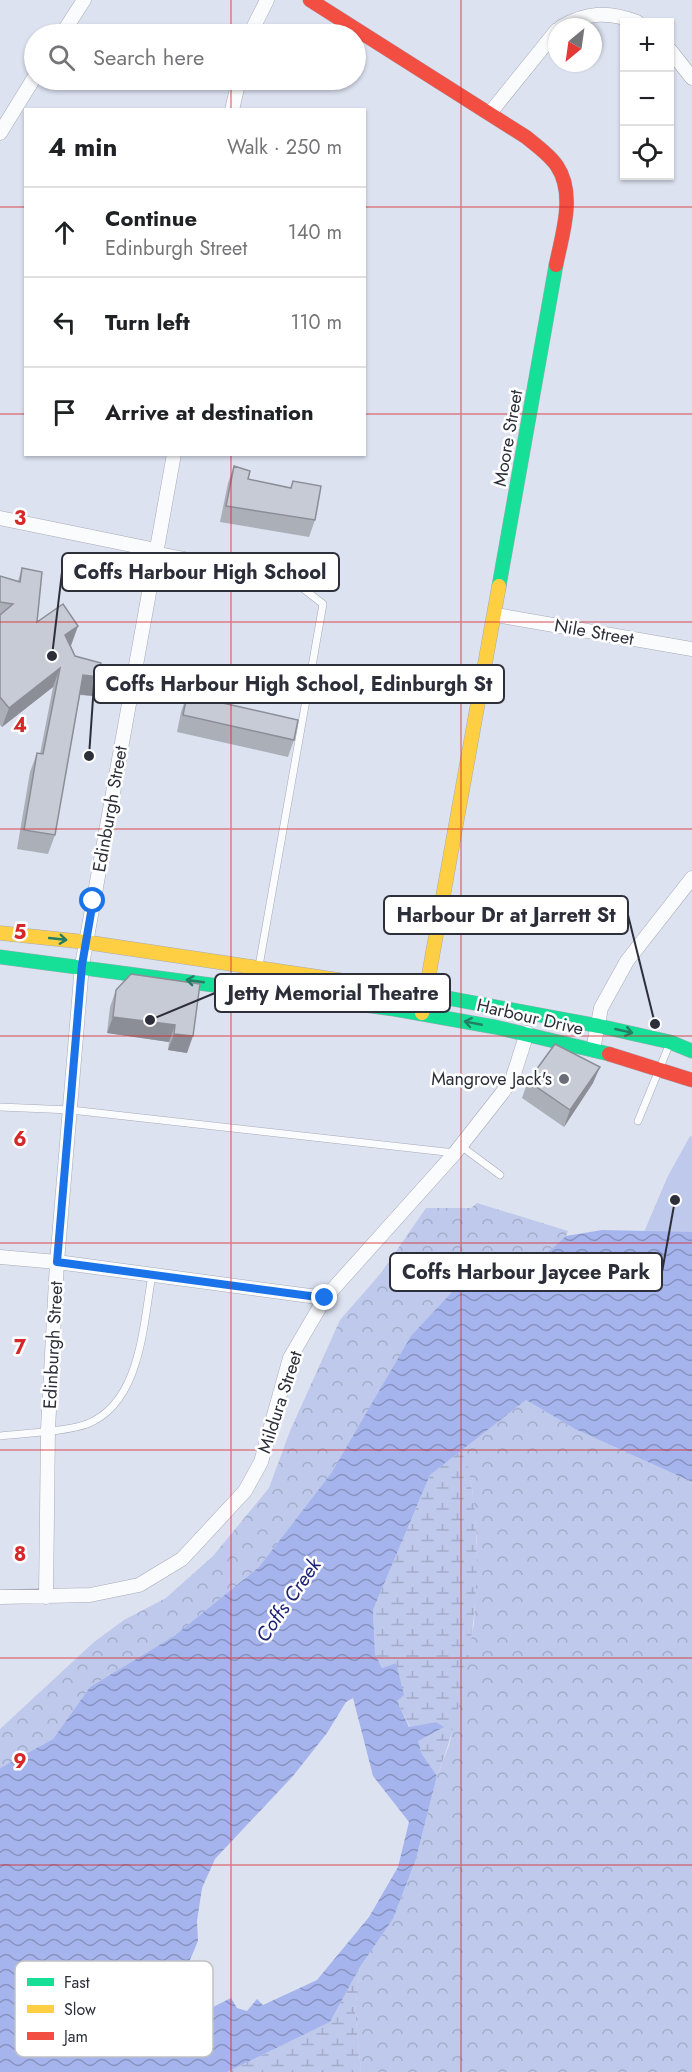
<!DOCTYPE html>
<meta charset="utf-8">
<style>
:root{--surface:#fff;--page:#f2f2f2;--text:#202124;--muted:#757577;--line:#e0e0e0}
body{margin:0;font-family:Jost,sans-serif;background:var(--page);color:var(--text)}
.controls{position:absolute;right:18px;top:18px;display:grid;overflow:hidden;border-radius:0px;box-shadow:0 2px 4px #0004}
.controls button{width:54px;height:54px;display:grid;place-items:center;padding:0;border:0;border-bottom:2px solid var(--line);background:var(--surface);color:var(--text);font:30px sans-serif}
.compass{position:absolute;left:548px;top:18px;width:54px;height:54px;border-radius:50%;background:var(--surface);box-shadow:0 2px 4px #0004;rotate:209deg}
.stop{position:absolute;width:18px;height:18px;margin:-14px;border:4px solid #1a73e8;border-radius:50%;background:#fff}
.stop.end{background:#1a73e8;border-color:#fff;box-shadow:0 2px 6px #0008}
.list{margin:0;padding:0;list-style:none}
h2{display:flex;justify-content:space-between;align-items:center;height:78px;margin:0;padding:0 24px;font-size:26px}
h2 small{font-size:20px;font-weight:400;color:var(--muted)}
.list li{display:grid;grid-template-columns:39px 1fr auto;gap:18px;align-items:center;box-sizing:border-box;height:90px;padding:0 24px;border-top:2px solid var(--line)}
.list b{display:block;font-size:22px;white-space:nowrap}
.list p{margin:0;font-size:20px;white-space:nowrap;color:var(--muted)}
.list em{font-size:20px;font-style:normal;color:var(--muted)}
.icon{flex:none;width:33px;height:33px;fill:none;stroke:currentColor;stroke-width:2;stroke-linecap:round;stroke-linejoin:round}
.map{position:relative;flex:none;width:692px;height:2072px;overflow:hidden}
.search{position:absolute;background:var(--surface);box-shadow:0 2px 4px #0004;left:24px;top:24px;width:342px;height:66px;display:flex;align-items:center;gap:15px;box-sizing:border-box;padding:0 21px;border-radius:33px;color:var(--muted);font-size:22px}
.panel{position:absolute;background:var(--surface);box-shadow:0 2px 4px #0004;left:24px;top:108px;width:342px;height:348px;border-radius:0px}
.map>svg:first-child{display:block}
</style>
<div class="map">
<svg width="692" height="2072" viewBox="0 0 692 2072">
<defs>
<pattern id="forest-crowns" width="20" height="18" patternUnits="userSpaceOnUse" patternTransform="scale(1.5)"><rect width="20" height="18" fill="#bec9eb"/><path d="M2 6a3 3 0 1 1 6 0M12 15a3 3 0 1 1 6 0" fill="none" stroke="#a3adca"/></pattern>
<pattern id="wetland-marsh" width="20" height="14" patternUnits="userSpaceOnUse" patternTransform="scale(1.5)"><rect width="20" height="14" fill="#bec9eb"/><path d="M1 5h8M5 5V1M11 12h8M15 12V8" fill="none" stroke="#a3adca"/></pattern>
<pattern id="water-waves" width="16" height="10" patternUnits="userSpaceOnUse" patternTransform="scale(1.5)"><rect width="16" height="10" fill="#a5b4ec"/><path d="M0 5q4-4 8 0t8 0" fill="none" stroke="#8793c0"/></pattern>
</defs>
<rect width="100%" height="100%" fill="#dde2f1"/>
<path fill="url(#forest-crowns)" d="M 668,1176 L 692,1184 L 692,1232 L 644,1232 Z
M 477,1203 L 568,1231 L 566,1236 L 541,1258 L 483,1265 L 332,1472 L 259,1567 L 174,1636 L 90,1687 L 53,1739 L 0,1768 L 0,1729 L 94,1642 L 124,1620 L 166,1598 L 213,1556 L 269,1488 L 290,1431 L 340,1320 L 381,1273 L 426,1208 L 471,1208 Z
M 526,1400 L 575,1429 L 692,1482 L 692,2072 L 361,2072 L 355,2011 L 360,1967 L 393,1919 L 416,1859 L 437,1776 L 449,1746 L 474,1624 L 477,1539 L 472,1488 L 463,1449 Z"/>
<path fill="url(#wetland-marsh)" d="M 463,1449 C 491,1542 473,1687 437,1776 L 422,1754 L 418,1741 L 443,1727 L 436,1722 L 410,1727 L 396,1700 L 396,1663 L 382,1668 L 375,1654 L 373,1610 L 430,1475 Z
M 360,1967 L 355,2011 L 361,2072 L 227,2072 L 330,2022 Z"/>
<path fill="#bec9eb" d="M 690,1136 L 692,1137 L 692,1225 L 648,1224 L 668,1176 Z"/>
<path fill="url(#water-waves)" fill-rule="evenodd" d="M 602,1230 L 692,1232 L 692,1482 L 575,1429 L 526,1400 L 430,1475 L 373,1610 L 375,1654 L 382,1668 L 396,1663 L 404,1695 L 397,1701 L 409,1727 L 436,1722 L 444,1727 L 418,1741 L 422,1754 L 437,1776 L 416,1859 L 393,1919 L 360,1967 L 330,2022 L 227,2072 L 0,2072 L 0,1768 L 53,1739 L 90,1687 L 174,1636 L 259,1567 L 332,1472 L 411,1336 L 454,1290 L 483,1265 L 541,1258 L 566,1236 ZM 353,1698 L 373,1776 L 409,1822 L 398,1867 L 369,1917 L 317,1980 L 263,2005 L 257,1999 L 247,2011 L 237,2008 L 231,1998 L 205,2011 L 190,2024 L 174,2021 L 169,2009 L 198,1941 L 197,1921 L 202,1888 L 215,1859 L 293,1776 L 327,1733 L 346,1702 Z"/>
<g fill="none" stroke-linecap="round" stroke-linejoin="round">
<g stroke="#a7aab6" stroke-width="8">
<path id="lane" d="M 156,550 L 287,576 L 323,604 L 259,966
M 0,1107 L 71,1110 L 455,1153
M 638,1121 L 670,1043
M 461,1146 L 500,1175
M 0,1436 C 24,1433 65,1432 87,1424 C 141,1403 143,1325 152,1275"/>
</g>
<g stroke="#a7aab6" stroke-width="15">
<path id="street" d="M 561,27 C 588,12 609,11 637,22
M 62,34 L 84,0
M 250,34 L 267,0
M 670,50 L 692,78
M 232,110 L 239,80
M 490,113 L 557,30
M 0,133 L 34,78
M 0,518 L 156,550
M 496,615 L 692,649
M 593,1050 L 601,1008 L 627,961 L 692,878
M 0,1257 L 57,1262 L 325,1298
M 0,1597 L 90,1595 L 139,1585 L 182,1559 L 245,1491 L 261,1462 L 290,1358 L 325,1298 L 455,1153 L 499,1097 L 512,1080 L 527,1033
M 46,1597 L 48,1429 L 57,1262 L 82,965 L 174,454"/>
</g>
<g stroke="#a7aab6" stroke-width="15">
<path id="fast" d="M 499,586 L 556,265
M 0,957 L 394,1009 L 495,1027 L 609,1054
M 399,989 L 599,1026 L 670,1042 L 692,1051"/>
</g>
<g stroke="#a7aab6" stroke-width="15">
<path id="slow" d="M 0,933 L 85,942 L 399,989
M 422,1013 L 499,586"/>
</g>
<g stroke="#a7aab6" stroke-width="15">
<path id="jam" d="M 310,0 L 526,137 C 537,146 550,155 557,166 C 576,194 562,235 556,265
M 609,1054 L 692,1080"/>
</g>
<use href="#lane" stroke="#fafbfd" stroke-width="7"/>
<use href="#street" stroke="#fafbfd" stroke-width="14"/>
<use href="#fast" stroke="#16e098" stroke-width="14"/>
<use href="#slow" stroke="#ffcf43" stroke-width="14"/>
<use href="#jam" stroke="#f24e42" stroke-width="14"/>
</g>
<path fill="#abafb8" d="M 234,466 L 248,479 L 291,488 L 293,481 L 315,520 L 309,537 L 220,522 L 228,483 Z
M 22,568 L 37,622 L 78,626 L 71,646 L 93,696 L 80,695 L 55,835 L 48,854 L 17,849 L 30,772 L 37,753 L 40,754 L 53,687 L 2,727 L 0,725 L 0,576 L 18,581 Z
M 187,695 L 294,740 L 288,757 L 177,732 L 181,712 Z
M 200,984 L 187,1053 L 168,1050 L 169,1042 L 107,1033 L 110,1007 L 116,990 Z
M 528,1081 L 593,1083 L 564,1127 L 522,1098 Z"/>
<path fill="#8b8e96" d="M 78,626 L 71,645 L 58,655 L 65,635 Z
M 60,668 L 53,687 L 2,727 L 9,708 Z
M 83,675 L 100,677 L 93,696 L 76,694 Z
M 113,1017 L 175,1025 L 169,1042 L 107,1033 Z
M 174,1034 L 193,1036 L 187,1053 L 168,1050 Z
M 600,1067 L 593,1083 L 564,1127 L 570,1110 Z"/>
<path fill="#c7cbd6" stroke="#8b8e96" stroke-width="1.5" d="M 234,466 L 250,471 L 248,479 L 291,488 L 293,481 L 321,486 L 315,520 L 226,506 Z
M 22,568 L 42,572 L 37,622 L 63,604 L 78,626 L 65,635 L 75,656 L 101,663 L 100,677 L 83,675 L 55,835 L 24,830 L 37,753 L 43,754 L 60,668 L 9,708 L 0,697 L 0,615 L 13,604 L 0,602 L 0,576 L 20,582 Z
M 187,695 L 298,720 L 294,740 L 183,715 Z
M 131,974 L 200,984 L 193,1036 L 174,1034 L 175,1025 L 113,1017 L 116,990 Z
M 555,1044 L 600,1067 L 570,1110 L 528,1081 Z"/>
<defs><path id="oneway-shaft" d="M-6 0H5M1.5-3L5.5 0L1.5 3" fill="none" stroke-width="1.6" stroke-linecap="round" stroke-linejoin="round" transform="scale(1.5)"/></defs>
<g stroke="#227f64">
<use href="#oneway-shaft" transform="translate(58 939) rotate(6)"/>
<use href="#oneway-shaft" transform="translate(195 981) rotate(-172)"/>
<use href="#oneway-shaft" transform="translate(473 1023) rotate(-169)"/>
<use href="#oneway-shaft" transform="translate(624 1031) rotate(13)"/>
</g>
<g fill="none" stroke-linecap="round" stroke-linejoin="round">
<path stroke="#1a73e8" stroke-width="8" d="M 93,901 L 82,965 L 57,1262 L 325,1298"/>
</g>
<path fill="none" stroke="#d62828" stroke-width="1.5" stroke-opacity="0.55" d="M 231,0 L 231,34M 461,0 L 461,2072M 231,80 L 231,110M 0,207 L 26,207M 364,207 L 692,207M 0,414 L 26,414M 364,414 L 692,414M 231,454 L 231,2072M 0,622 L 692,622M 0,829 L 692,829M 0,1036 L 692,1036M 0,1243 L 692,1243M 0,1450 L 692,1450M 0,1658 L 692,1658M 0,1865 L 692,1865"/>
<circle fill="#6a6e79" stroke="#fff" stroke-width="2" cx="564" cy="1079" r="6"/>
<g text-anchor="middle" stroke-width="5" stroke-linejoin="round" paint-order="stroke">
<g font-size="18" fill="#2c2f39" stroke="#fff">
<text transform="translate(508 438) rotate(-80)" y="6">Moore Street</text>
<text transform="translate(594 632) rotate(10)" y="6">Nile Street</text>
<text transform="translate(110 809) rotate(-80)" y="6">Edinburgh Street</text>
<text transform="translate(530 1017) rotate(13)" y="6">Harbour Drive</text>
<text transform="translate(53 1345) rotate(-87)" y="6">Edinburgh Street</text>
<text transform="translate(280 1402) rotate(-72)" y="6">Mildura Street</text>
</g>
<g font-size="18" fill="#2c2f39" stroke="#fff" text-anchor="end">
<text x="552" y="1085">Mangrove Jack's</text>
</g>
<g font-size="20" font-style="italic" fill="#1c2375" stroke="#fff">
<text transform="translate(288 1600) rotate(-55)" y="7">Coffs Creek</text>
</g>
</g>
<rect x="15" y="1961" width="198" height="96" rx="9" fill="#fff" stroke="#c0c1c4" stroke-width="1.5"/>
<rect x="27" y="1978" width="27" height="8" fill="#16e098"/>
<rect x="27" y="2005" width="27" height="8" fill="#ffcf43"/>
<rect x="27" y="2032" width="27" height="8" fill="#f24e42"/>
<g font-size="16" fill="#2c2f39">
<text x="64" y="1988">Fast</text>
<text x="64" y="2015">Slow</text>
<text x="64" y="2042">Jam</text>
</g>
<g font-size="20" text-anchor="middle" font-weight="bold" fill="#d62828" stroke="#fff" stroke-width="5" stroke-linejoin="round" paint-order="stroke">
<text x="20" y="525">3</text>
<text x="20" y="732">4</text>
<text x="20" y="939">5</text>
<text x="20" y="1146">6</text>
<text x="20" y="1354">7</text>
<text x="20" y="1561">8</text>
<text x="20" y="1768">9</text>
</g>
<path fill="none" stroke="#2c2f39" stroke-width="2" d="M52 656L62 572M89 756L94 684M655 1024L628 915M150 1020L215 993M675 1200L662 1272"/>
<g fill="#2c2f39" stroke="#fff" stroke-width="2">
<circle cx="52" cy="656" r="6"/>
<circle cx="89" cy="756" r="6"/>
<circle cx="655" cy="1024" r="6"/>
<circle cx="150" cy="1020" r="6"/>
<circle cx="675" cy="1200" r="6"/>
</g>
<g fill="#fff" stroke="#2c2f39" stroke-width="2">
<rect x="62" y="553" width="277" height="38" rx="6"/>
<rect x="94" y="665" width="410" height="38" rx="6"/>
<rect x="384" y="896" width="244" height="38" rx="6"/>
<rect x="215" y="974" width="235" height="38" rx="6"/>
<rect x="390" y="1253" width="272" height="38" rx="6"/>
</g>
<g font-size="20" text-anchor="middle" font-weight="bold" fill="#2c2f39">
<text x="200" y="579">Coffs Harbour High School</text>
<text x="299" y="691">Coffs Harbour High School, Edinburgh St</text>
<text x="506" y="922">Harbour Dr at Jarrett St</text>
<text x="333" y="1000">Jetty Memorial Theatre</text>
<text x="526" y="1279">Coffs Harbour Jaycee Park</text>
</g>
</svg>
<div class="controls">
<button>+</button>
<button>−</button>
<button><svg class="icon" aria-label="locate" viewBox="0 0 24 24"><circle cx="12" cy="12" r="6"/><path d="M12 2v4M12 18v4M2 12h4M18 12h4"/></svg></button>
</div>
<svg class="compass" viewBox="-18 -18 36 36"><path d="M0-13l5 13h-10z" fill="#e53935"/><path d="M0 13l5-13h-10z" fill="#757577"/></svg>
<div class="stop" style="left:93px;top:901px"></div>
<div class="stop end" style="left:325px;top:1298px"></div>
<div class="search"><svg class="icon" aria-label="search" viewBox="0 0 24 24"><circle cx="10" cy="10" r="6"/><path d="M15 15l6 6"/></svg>Search here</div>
<section class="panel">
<h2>4 min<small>Walk · 250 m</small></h2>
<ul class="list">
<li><svg class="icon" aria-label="ahead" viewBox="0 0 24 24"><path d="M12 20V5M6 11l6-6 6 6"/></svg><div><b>Continue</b><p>Edinburgh Street</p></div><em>140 m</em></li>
<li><svg class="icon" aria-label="left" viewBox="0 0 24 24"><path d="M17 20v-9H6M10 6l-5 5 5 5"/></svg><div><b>Turn left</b></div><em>110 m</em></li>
<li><svg class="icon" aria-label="arrive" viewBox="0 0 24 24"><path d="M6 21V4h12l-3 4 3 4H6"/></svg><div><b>Arrive at destination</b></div></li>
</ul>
</section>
</div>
